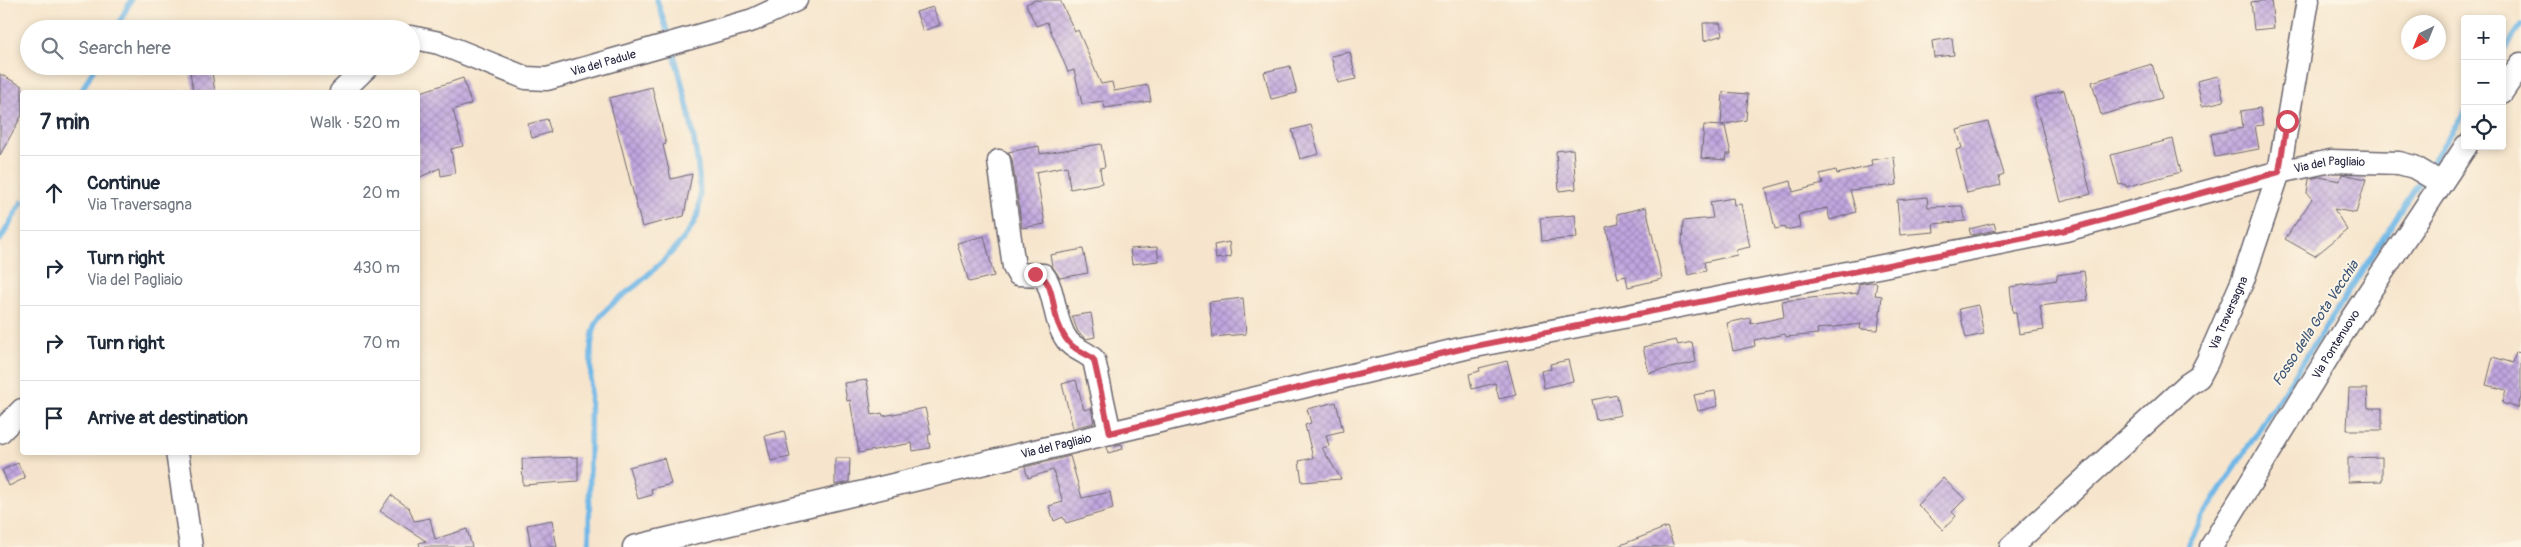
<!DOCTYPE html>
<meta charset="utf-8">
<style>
:root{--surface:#fff;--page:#f6f6f7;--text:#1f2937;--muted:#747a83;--line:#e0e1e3}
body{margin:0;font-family:Pangolin,sans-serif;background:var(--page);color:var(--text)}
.controls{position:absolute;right:15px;top:15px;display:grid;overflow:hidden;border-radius:5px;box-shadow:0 2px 8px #0003}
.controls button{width:45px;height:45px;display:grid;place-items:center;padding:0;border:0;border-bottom:1px solid var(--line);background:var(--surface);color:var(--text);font:25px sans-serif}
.compass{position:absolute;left:2401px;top:15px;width:45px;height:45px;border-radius:50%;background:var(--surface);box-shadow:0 2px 8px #0003;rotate:223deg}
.stop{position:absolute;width:15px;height:15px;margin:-11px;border:4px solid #d1495b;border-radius:50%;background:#fff}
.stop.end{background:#d1495b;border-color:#fff;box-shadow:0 1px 5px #0008}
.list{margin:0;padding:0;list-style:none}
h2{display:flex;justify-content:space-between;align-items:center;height:65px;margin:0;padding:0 20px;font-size:21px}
h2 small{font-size:16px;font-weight:400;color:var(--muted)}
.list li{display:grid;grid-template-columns:32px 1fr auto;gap:15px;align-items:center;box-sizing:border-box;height:75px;padding:0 20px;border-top:1px solid var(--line)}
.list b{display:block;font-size:19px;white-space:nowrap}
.list p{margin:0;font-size:16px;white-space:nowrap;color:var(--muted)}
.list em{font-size:16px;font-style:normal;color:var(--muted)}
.icon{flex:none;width:28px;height:28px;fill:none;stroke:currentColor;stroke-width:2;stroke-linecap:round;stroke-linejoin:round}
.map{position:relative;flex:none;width:2521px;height:547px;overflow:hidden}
.search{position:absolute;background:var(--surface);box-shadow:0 2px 8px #0003;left:20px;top:20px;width:400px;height:55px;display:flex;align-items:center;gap:12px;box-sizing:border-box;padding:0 18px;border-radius:28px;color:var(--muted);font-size:19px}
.panel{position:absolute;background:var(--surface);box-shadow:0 2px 8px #0003;left:20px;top:90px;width:400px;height:365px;border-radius:5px}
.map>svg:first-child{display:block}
</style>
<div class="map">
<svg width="2521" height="547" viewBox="0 0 2521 547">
<defs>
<pattern id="building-cross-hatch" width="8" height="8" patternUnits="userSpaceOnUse" patternTransform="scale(1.25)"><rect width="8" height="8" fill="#c0a6df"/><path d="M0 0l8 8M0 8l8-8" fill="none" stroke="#9c87b6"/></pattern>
</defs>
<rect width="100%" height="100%" fill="#fcf5e5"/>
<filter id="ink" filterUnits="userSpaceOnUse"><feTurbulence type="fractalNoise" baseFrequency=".02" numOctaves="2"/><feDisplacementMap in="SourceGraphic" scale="10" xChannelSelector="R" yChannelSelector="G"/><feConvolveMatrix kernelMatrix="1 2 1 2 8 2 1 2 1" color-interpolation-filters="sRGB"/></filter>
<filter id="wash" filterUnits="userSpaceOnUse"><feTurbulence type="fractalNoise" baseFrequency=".0096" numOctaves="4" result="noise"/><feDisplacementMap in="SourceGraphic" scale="20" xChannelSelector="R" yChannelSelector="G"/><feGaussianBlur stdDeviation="1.12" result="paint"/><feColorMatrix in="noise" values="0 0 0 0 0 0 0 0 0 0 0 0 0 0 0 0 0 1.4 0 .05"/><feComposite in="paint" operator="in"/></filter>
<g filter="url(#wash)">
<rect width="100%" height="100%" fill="#f6e5cc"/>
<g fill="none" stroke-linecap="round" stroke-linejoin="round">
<path stroke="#6fb7e7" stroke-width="5.5" d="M 657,0 L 670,40
M 116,29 L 131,0
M 2502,54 L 2521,25
M 81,92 L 95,66
M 2427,170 L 2465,112
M 0,240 L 22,202
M 589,547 L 591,346 C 592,339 593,330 596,324 C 604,307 626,294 640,282 C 658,266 688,240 697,216 C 708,185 683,82 672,49
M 2187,547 L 2204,515 L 2422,178"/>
</g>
<g id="blocks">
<path fill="url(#building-cross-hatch)" d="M 1035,0 L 1060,0 L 1075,32 L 1078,30 L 1101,84 L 1112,82 L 1114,91 L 1148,85 L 1151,101 L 1105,108 L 1103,101 L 1082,104 L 1074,70 L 1068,72 L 1047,22 L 1036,26 L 1026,4 Z
M 2271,0 L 2274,28 L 2254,30 L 2251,2 Z
M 933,7 L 940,25 L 923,31 L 916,12 Z
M 1703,23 L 1720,23 L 1723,35 L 1704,41 Z
M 1952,38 L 1954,55 L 1934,57 L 1932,41 Z
M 1350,52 L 1356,79 L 1338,83 L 1331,56 Z
M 2152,64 L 2162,98 L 2101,115 L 2092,82 Z
M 193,66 L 211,66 L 215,92 L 193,92 L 190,71 L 194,71 Z
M 1290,66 L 1297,93 L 1271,99 L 1264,72 Z
M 0,74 L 22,86 L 22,115 L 0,155 Z
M 2218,76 L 2224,101 L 2202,106 L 2197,81 Z
M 463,78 L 471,104 L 453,110 L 463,146 L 451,149 L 455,173 L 441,176 L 440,168 L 418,178 L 418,93 Z
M 652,87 L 666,144 L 663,145 L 671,179 L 692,174 L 684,216 L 642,227 L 609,98 Z
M 2064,90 L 2091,194 L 2061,202 L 2034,98 Z
M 1723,92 L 1748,94 L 1746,120 L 1721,125 Z
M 2260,108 L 2263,125 L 2255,126 L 2259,149 L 2215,157 L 2211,134 L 2243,128 L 2241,111 Z
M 547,119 L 551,132 L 532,138 L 528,124 Z
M 1988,122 L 2004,174 L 1999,176 L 2001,185 L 1967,193 L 1956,150 L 1962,148 L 1957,130 Z
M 1311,125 L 1319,154 L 1300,159 L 1292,130 Z
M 1704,125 L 1725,126 L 1731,154 L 1727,154 L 1726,160 L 1701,158 Z
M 2173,139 L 2181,172 L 2126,187 L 2125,184 L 2119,185 L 2111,155 Z
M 1101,144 L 1105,167 L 1100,168 L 1102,183 L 1070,189 L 1067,166 L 1036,172 L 1045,224 L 1022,228 L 1012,159 L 1008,152 L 1039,146 L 1040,154 Z
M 1573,149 L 1576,189 L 1559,191 L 1556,151 Z
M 1894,157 L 1897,185 L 1850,190 L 1856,212 L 1830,220 L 1827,208 L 1800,214 L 1798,216 L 1800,227 L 1785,230 L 1785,227 L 1775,229 L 1766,188 L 1791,181 L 1793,192 L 1823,184 L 1820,174 L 1836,170 L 1837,174 L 1872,166 L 1871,160 Z
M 2342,174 L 2366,179 L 2356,213 L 2334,209 L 2347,230 L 2315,256 L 2285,239 L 2312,199 L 2307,193 L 2309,179 L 2319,177 L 2340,181 Z
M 1927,197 L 1928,207 L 1962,206 L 1966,221 L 1933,224 L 1934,232 L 1900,235 L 1897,200 Z
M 1733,198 L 1734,205 L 1741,204 L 1750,247 L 1736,250 L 1737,255 L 1704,262 L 1706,271 L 1688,275 L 1682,244 L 1683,221 L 1713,218 L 1710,202 Z
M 1646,207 L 1662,279 L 1628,287 L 1626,276 L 1618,278 L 1606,227 L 1619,224 L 1617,214 Z
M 1575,215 L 1577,238 L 1542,241 L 1540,218 Z
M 1994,223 L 1996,230 L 1971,235 L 1969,229 Z
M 984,236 L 994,276 L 969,282 L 957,243 Z
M 1229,242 L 1231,257 L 1216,259 L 1214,245 Z
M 1157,247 L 1159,261 L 1132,264 L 1130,249 Z
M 1083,249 L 1088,273 L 1060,278 L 1052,266 L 1050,255 Z
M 2084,271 L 2088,300 L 2040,306 L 2044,330 L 2019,334 L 2016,313 L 2013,313 L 2010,287 L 2057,280 L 2057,275 Z
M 1870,282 L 1877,283 L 1875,295 L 1882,296 L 1878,330 L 1860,329 L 1861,324 L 1817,329 L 1818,334 L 1786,337 L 1785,334 L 1754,340 L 1755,346 L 1733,351 L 1727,323 L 1750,318 L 1751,324 L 1784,317 L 1782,301 L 1858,293 L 1859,284 Z
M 1243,298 L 1246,334 L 1213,337 L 1209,302 Z
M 1978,305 L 1984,334 L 1966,338 L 1959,309 Z
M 1091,313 L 1095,337 L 1086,339 L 1078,332 L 1072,316 Z
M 1676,340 L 1678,345 L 1692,342 L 1696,362 L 1649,373 L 1643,347 Z
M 2516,352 L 2521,353 L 2521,397 L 2518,408 L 2502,403 L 2506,390 L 2486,385 L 2493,357 L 2513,363 Z
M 1568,360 L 1573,381 L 1544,388 L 1541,371 L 1551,369 L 1550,364 Z
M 1507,361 L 1516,395 L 1499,399 L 1495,383 L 1472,389 L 1469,374 L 1480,371 L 1479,368 Z
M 867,380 L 872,415 L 882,413 L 883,416 L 925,408 L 931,434 L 928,435 L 930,448 L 913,451 L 912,443 L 859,453 L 850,400 L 847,401 L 844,383 Z
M 1076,380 L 1084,410 L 1091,408 L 1094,423 L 1073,428 L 1062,384 Z
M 2349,389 L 2367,389 L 2368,408 L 2382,408 L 2382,430 L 2347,430 Z
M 1715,391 L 1718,406 L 1698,411 L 1694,395 Z
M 1617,395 L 1621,415 L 1596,420 L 1592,400 Z
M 1336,402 L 1343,431 L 1326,435 L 1329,446 L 1322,448 L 1341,479 L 1302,482 L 1299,461 L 1313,458 L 1305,425 L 1311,423 L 1307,409 Z
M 784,431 L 790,457 L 771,461 L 765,436 Z
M 1122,444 L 1123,449 L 1108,453 L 1107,447 Z
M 1070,456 L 1082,498 L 1110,492 L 1113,509 L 1066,523 L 1063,517 L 1054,521 L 1049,506 L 1063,502 L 1053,470 L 1028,478 L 1025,467 Z
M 578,457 L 578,481 L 523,485 L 522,459 Z
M 2382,457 L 2382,481 L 2348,482 L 2348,458 Z
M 664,458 L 671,484 L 651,489 L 652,495 L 638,499 L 629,467 Z
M 835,458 L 850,458 L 849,482 L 835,485 Z
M 18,463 L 25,478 L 9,486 L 2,470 Z
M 1943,478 L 1965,499 L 1952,512 L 1956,516 L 1943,530 L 1918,505 Z
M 391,495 L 409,508 L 414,521 L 430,518 L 435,539 L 467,529 L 472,547 L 420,547 L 419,543 L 426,541 L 380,511 Z
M 552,520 L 557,547 L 531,547 L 527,525 Z
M 1667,527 L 1674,547 L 1619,547 L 1618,546 Z"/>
</g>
</g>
<g filter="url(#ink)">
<use href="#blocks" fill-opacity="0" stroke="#6c666e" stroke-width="1"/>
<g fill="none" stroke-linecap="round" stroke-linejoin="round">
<g stroke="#6c666e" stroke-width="25">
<g id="street">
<path id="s1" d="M 411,37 L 439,43 L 526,78 L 547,79 L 753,20 L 796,0"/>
<path d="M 341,92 L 368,66"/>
<path d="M 2502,92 L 2521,64"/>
<path d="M 999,161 L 1014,267 L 1018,274 L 1043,275 C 1056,291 1053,321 1067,340 C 1074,350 1086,351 1094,360 L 1110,433"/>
<path d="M 0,432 L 22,410"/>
<path d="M 177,452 L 191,547"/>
<path id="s2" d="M 634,547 L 1465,348 L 2066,230 L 2279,172 L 2331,161 L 2399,163 L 2414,167 L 2441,183"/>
<path id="s3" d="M 2011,547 L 2187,385 L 2199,377 L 2207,362 L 2243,280 L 2279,172 L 2308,0"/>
<path id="s4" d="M 2211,547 L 2350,321 L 2466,146"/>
</g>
</g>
<use href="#street" stroke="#fff" stroke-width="22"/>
</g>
</g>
<g fill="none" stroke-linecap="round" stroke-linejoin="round" filter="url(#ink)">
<path stroke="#d1495b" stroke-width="6" d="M 1035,274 C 1054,277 1052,307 1058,323 C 1061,331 1067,343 1075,348 C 1082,353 1088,354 1094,360 L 1110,433 L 1465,348 L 2066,230 L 2279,172 L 2287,121"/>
</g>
<g text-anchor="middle" stroke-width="4" stroke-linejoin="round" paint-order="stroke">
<g font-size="12" fill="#22223b" stroke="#fcf5e5">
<text dy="4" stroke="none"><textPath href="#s1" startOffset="202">Via del Padule</textPath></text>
<text dy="4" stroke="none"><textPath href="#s2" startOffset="1739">Via del Pagliaio</textPath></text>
<text dy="4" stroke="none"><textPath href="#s3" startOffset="324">Via Traversagna</textPath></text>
<text dy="4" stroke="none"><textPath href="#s4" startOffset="238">Via Pontenuovo</textPath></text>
<text dy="4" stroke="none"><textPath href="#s2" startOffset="434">Via del Pagliaio</textPath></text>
</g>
<g font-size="14" font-style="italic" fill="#3d5677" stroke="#fcf5e5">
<text transform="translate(2315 323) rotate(-57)" y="5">Fosso della Gota Vecchia</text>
</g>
</g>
</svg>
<div class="controls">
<button>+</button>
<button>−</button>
<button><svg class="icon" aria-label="locate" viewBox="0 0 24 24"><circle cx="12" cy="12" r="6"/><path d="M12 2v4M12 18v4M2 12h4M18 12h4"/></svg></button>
</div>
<svg class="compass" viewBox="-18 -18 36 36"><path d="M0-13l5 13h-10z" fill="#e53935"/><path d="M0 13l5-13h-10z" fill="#747a83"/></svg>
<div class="stop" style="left:2287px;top:121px"></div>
<div class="stop end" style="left:1035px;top:274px"></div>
<div class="search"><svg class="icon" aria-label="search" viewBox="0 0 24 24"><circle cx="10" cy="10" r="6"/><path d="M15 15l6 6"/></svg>Search here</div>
<section class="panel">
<h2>7 min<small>Walk · 520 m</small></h2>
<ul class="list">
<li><svg class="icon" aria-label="ahead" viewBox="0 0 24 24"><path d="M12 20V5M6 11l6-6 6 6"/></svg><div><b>Continue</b><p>Via Traversagna</p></div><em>20 m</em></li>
<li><svg class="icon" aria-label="right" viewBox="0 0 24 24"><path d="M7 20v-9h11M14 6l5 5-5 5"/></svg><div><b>Turn right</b><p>Via del Pagliaio</p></div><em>430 m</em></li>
<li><svg class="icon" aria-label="right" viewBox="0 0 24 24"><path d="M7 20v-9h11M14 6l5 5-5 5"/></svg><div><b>Turn right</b></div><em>70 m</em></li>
<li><svg class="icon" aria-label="arrive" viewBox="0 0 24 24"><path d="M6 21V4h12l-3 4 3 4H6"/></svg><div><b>Arrive at destination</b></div></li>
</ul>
</section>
</div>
